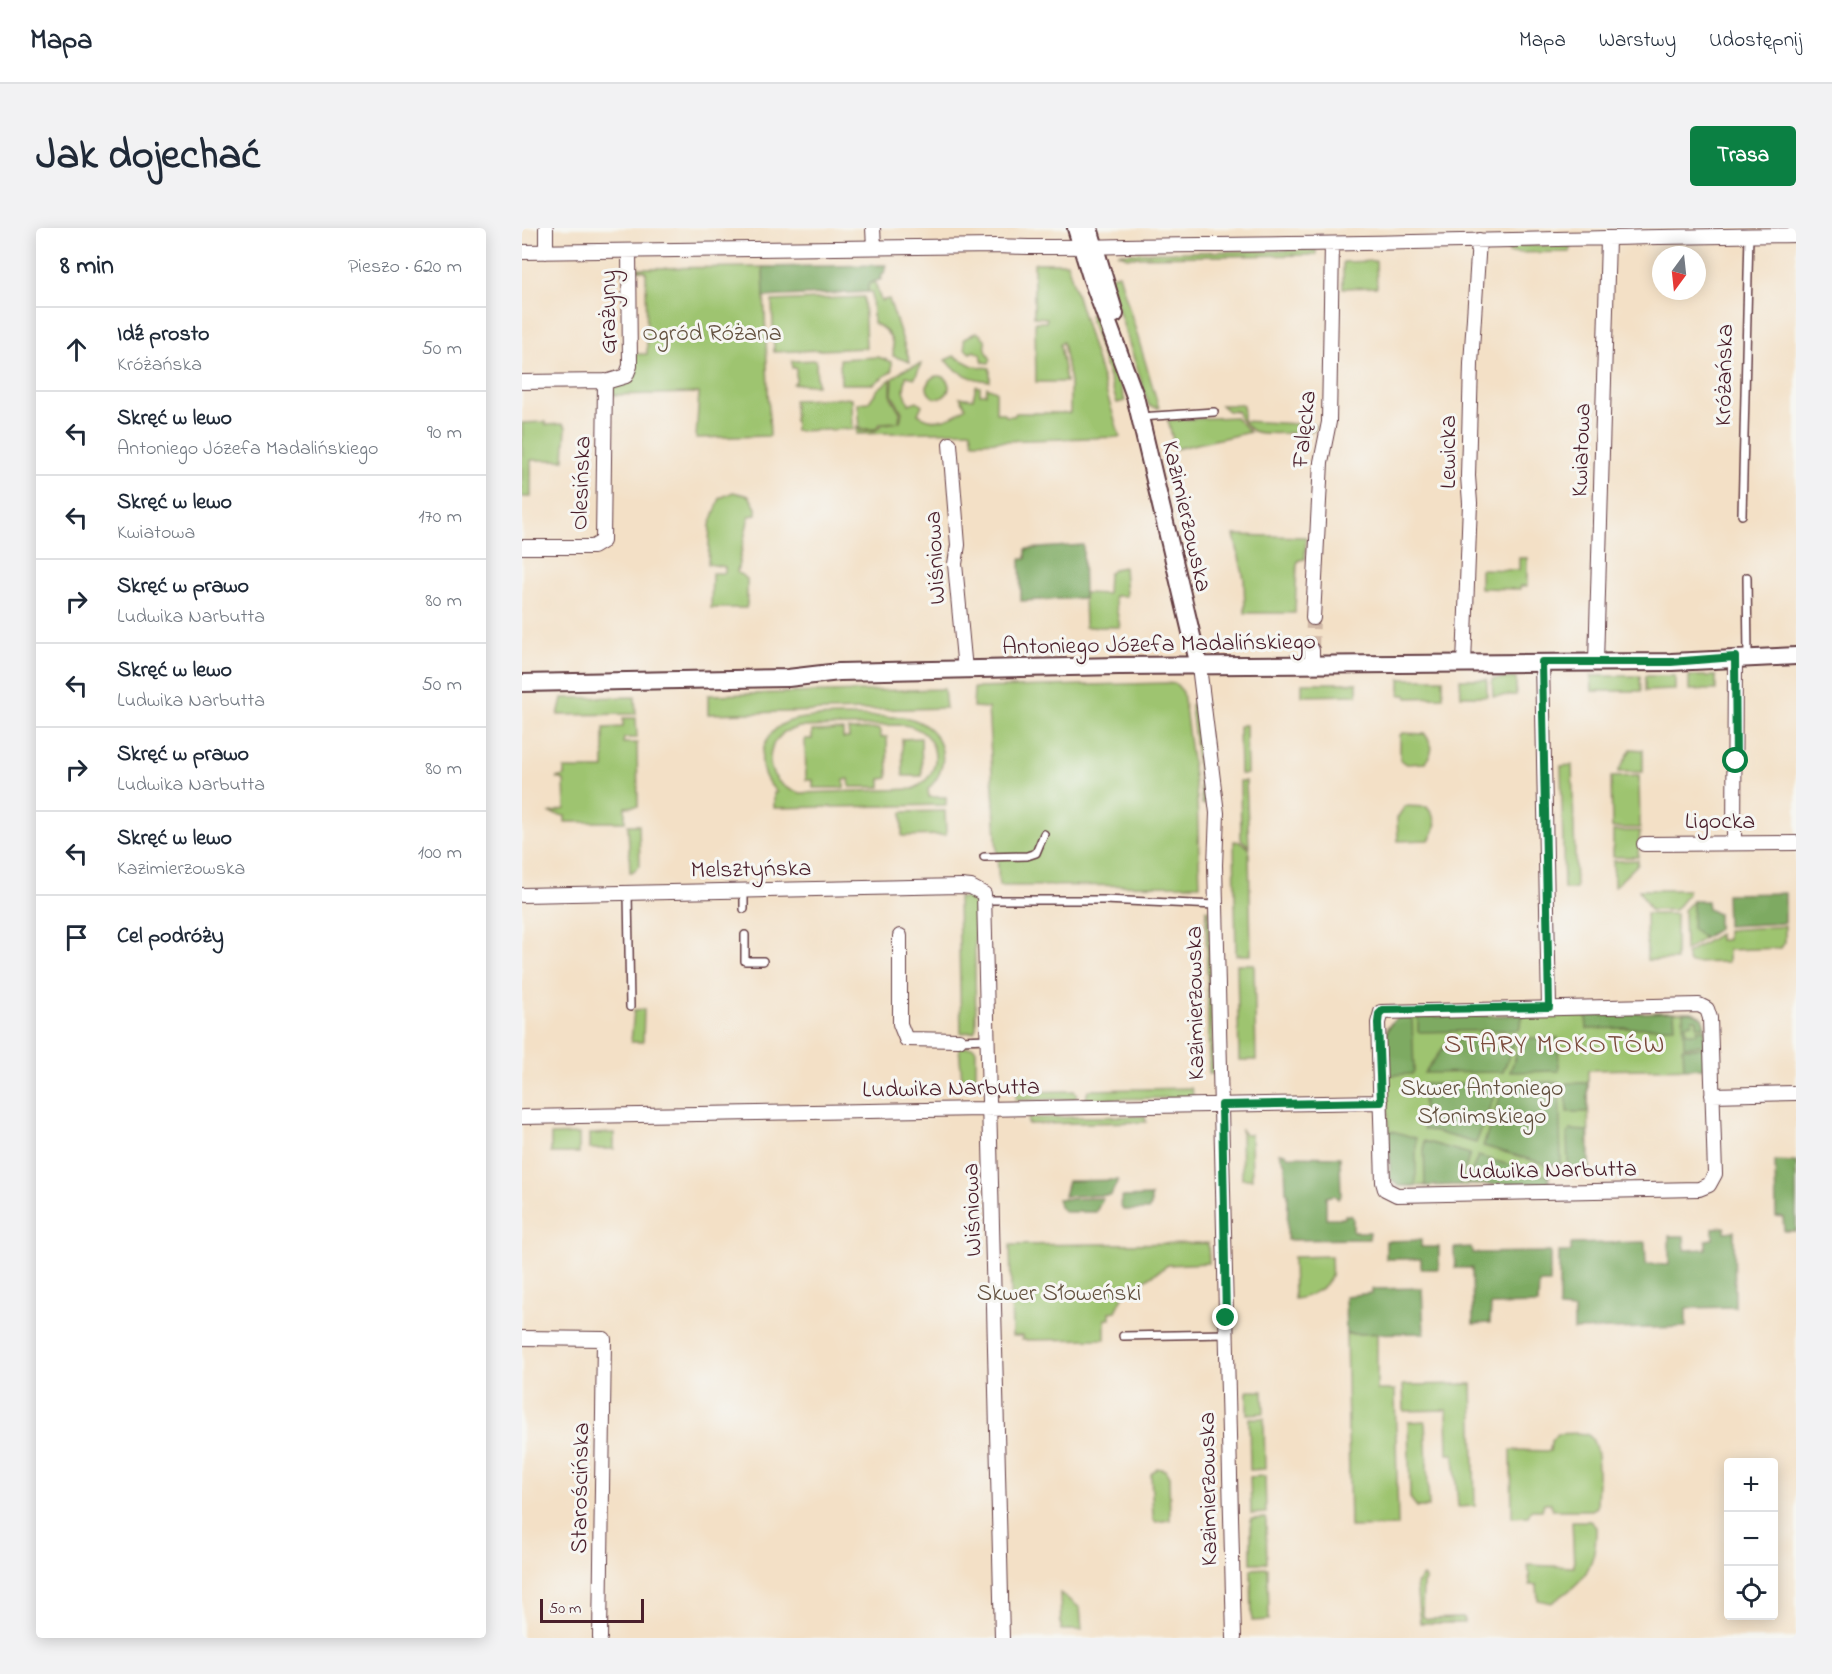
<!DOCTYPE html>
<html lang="pl">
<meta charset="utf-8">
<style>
:root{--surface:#fff;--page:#f2f2f3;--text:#1f2937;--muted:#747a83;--line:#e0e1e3;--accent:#0b8043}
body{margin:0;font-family:"Indie Flower",sans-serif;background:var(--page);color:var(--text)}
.controls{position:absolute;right:18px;bottom:18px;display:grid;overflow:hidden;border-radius:6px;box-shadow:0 3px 15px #0003}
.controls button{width:54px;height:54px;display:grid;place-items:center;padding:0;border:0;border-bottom:2px solid var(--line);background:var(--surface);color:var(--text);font:30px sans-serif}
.compass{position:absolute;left:1130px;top:18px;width:54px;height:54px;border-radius:50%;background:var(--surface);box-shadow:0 3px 15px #0003;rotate:195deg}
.scale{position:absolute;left:18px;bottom:15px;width:104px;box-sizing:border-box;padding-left:6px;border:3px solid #4a1f2b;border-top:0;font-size:16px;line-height:21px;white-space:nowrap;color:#4a1f2b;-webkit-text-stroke:4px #f6f6f2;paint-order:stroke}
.stop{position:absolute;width:18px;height:18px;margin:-14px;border:4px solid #0b8043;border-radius:50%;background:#fff}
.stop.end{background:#0b8043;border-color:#fff;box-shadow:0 2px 6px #0008}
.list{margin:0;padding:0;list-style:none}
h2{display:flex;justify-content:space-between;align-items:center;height:78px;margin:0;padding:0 24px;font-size:26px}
h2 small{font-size:20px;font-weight:400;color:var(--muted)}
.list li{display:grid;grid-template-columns:39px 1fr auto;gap:18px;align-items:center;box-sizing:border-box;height:84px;padding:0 24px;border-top:2px solid var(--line)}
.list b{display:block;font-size:22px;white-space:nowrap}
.list p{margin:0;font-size:20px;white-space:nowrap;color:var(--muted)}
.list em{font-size:20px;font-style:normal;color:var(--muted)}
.icon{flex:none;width:33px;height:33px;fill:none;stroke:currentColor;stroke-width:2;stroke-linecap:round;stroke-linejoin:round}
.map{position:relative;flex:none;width:1274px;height:1410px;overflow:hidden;border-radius:6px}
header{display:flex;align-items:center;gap:36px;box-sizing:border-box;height:84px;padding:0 30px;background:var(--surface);border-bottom:2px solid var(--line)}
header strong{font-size:28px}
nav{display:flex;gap:33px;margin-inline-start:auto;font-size:21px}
.intro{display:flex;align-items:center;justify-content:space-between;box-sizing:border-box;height:144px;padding:0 36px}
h1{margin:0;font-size:42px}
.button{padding:15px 27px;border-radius:6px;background:var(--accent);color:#fff;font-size:21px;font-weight:700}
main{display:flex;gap:36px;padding:0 36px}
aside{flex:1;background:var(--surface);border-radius:6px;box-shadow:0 3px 15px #0003}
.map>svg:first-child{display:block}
</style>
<header>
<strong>Mapa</strong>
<nav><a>Mapa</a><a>Warstwy</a><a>Udostępnij</a></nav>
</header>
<div class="intro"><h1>Jak dojechać</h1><a class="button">Trasa</a></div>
<main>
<aside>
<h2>8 min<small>Pieszo · 620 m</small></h2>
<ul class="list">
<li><svg class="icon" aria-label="ahead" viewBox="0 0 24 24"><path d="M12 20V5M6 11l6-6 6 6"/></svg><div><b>Idź prosto</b><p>Króżańska</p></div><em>50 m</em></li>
<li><svg class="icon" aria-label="left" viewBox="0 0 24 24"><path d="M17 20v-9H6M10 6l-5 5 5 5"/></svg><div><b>Skręć w lewo</b><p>Antoniego Józefa Madalińskiego</p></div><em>90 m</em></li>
<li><svg class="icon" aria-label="left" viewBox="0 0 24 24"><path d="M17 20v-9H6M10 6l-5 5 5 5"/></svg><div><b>Skręć w lewo</b><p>Kwiatowa</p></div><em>170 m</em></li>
<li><svg class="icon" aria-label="right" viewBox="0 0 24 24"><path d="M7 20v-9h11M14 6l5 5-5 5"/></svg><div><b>Skręć w prawo</b><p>Ludwika Narbutta</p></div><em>80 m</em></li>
<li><svg class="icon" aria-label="left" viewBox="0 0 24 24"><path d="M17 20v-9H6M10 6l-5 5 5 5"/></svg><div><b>Skręć w lewo</b><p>Ludwika Narbutta</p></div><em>50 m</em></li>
<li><svg class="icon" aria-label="right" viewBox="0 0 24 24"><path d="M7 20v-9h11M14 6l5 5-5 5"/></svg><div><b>Skręć w prawo</b><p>Ludwika Narbutta</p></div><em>80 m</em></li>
<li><svg class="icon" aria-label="left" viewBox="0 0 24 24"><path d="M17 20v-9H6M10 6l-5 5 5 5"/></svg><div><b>Skręć w lewo</b><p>Kazimierzowska</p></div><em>100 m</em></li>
<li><svg class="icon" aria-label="arrive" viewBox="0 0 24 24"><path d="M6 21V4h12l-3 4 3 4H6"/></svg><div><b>Cel podróży</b></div></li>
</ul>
</aside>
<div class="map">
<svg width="1274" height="1410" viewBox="0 0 1274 1410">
<rect width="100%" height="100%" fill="#f6f6f2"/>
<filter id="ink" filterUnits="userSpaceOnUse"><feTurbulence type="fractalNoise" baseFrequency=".0167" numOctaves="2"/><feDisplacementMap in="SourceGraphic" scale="12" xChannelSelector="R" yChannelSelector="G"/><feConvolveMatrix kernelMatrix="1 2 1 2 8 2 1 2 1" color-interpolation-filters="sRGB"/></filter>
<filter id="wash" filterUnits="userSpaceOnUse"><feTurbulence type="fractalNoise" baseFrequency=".008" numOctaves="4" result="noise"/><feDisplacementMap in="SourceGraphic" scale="24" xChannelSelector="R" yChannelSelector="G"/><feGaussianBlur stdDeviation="1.35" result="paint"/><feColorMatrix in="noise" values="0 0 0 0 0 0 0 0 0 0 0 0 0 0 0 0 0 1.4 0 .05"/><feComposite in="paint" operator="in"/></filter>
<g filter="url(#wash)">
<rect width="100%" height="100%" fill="#f3e0c6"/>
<path fill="#9ec46f" stroke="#74724d" stroke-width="1.5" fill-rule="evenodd" d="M 1048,17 L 1048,24 L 987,25 L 987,18 Z
M 794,22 L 794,27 L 605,29 L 596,25 Z
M 854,33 L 855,59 L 821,60 L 821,34 Z
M 512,35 L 545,35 L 598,209 L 451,214 L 449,203 L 335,206 L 335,198 L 339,203 L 354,202 L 361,196 L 378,194 L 380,184 L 370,167 L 371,150 L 383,141 L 399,136 L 393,150 L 384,148 L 382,162 L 387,176 L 395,173 L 400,177 L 396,186 C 413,197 429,192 444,179 L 438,169 L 451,171 L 454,158 L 458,159 L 458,166 L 464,166 L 465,159 L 474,163 L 474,185 L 482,185 L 484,188 L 492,188 L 494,185 L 548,185 L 548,154 L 541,114 L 538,116 L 544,154 L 514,154 L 513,94 L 524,94 L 525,90 L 512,89 Z
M 241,39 L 248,208 L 174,210 L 177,165 L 91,167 L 91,158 C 111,154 113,145 113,126 L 125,126 L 124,43 L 114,42 L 114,40 Z
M 597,46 L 637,180 L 627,178 L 586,49 Z
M 353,54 L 359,73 L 367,71 L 388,134 L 371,128 C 373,112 366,101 351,95 L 350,64 L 346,64 L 346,56 Z
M 342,69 L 344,120 L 252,124 L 250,73 Z
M 573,84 L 576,85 L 603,173 L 595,175 L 567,87 Z
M 455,104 L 463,111 L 464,122 L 469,132 L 467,135 L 461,134 L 459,127 L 452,123 L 448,125 L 443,121 L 442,111 Z
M 432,128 L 451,138 L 468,140 L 468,153 C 451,152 435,145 423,132 Z
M 356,129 L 370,134 L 370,143 L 351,156 L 319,156 L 318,131 Z
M 294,132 L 295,157 L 271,156 L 274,153 L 274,140 L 270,140 L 270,133 Z
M405 159a11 11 0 1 1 22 0a11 11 0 1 1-22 0Z
M 369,151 L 369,169 L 378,184 L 377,194 L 359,195 L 353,201 L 338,201 L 336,175 L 347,174 L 356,161 Z
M 330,170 L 331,201 L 273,203 L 272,172 Z
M 699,177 L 721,177 L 721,193 L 793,197 L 793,201 C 785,206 739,207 731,203 C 726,200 720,193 717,189 L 716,183 L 706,183 Z
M 713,189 L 728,204 L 653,221 L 646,192 Z
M 24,194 L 24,197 L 41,196 L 44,199 L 42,232 L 9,232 L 9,269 L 0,269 L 0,195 Z
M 211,264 L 227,268 L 234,280 L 234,287 L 227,288 L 215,344 L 225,351 L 225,377 L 224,380 L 189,380 L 190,345 L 203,345 L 203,339 L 186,336 L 188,297 L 198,270 Z
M 712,307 L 784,309 L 783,331 L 777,332 L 775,336 L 773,385 L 723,385 L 722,351 Z
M 997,330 L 1005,330 L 1005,358 L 998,358 L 998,361 L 958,360 L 958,341 L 997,342 Z
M 602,339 L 604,368 L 592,368 L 598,399 L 563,399 L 562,365 L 585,366 L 586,346 L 592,341 Z
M 1069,448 L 1118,448 L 1119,463 L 1070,463 Z
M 1123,448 L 1153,448 L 1153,462 L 1123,463 Z
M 1167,448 L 1194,448 L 1194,462 L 1167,462 Z
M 994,450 L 994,467 L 971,468 L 970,451 Z
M 878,451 L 921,451 L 921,469 L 885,470 L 884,467 L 878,467 Z
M 938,451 L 965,451 L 965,468 L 939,468 Z
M 644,455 L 654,456 L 661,464 L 675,571 L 678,657 L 477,658 L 466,480 L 451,479 L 452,460 Z
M 780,455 L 835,455 L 835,467 L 780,468 Z
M 422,461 L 424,480 L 186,486 L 186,467 Z
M 113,469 L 114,486 L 36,487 L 40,470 Z
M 673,475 L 683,577 L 680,576 L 669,477 Z
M 380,489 C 418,493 435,534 406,561 L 407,569 L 424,569 L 424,577 L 252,580 L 252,565 L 255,564 C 244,554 238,542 240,527 C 242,511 253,498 268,493 C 292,485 353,489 380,489 ZM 381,497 C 418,501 425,546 391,561 L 279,565 C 254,560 242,540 251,516 L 262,504 L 277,499 Z
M 101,490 L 114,490 L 115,510 L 102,510 L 101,515 L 115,515 L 116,578 L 103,579 L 103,594 L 43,594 L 43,588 L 27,585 L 43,581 L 42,552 L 34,550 L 42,548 L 42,541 L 82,541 L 82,500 L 101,499 Z
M 720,497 L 724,497 L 725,546 L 718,546 L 717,499 Z
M 358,501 L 358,509 L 365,509 L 366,550 L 359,551 L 359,559 L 328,559 L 327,551 L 322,552 L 322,560 L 291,560 L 291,552 L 284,552 L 283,511 L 290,511 L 290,503 L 321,502 L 321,510 L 327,510 L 326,502 Z
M 880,505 L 903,506 C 912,519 912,522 903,535 L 884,536 L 878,532 L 878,507 Z
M 399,510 L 400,548 L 381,548 L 380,511 Z
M 1109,521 L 1121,522 L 1121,544 L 1096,544 Z
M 1050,537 L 1054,661 L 1042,661 L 1039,538 Z
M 1117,548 L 1118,600 L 1090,600 L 1089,549 Z
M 718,553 L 724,553 L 727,618 L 719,611 Z
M 883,578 L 905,579 C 915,592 917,597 907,612 L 876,613 L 875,590 Z
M 423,583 L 424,607 L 380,608 L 380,584 Z
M 106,597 L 117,597 L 118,638 L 110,644 L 108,644 Z
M 1091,603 L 1118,603 L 1116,629 L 1091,629 Z
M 712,613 L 719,614 L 727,620 L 729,727 L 714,727 Z
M 1116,632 L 1116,636 L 1092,659 L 1091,633 Z
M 1117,662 L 1166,662 L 1166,666 L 1153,682 L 1128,682 Z
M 436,670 L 447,670 L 452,676 L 454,800 L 452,804 L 439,805 Z
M 1171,673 L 1171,700 L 1182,710 L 1163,723 L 1162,682 Z
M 684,682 L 687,682 L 691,846 L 687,846 Z
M 1124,686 L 1154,686 L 1154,732 L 1125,732 Z
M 1263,698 L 1263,714 L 1259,720 L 1206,722 L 1206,734 L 1167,735 L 1164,726 L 1197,706 L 1197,712 L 1205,712 L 1205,702 Z
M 715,736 L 732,736 L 734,832 L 717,832 Z
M 122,781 L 121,814 L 109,814 L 112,782 Z
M 1170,784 C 1190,791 1183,823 1183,840 L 1066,842 L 1067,941 L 1048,941 L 1045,937 L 1027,937 L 1027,956 L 877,958 L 868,950 L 864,805 L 866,798 L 877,789 Z
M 437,819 L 451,819 L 454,822 L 454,852 L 440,852 Z
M 669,860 L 672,870 L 564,871 L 566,862 Z
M 553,863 L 555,869 L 551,871 L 493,872 L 495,864 Z
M 623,888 L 624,894 L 506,896 L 506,890 Z
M 719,902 L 723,906 L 729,906 L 730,951 L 720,951 Z
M 92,905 L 92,921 L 67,921 L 67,906 Z
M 57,906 L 57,925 L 29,925 L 29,907 Z
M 686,1015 L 687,1035 L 646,1037 L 603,1065 L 594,1083 L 588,1084 L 588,1091 L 583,1091 L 583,1111 L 500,1112 L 501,1108 L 490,1108 L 488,1017 Z
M 809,1028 C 809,1034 810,1042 809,1048 C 806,1060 784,1070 772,1071 L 771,1029 Z
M 855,1105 L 855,1162 L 873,1162 L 876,1298 L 828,1299 L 824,1106 Z
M 950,1156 L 953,1278 L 936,1279 L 932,1226 L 926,1226 L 925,1182 L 882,1183 L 881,1157 Z
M 725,1163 L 741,1163 L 742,1185 L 725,1186 Z
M 727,1190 L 742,1190 L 743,1241 L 728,1242 Z
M 903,1193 L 907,1279 L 895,1279 L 888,1270 L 886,1194 Z
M 1035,1206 C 1043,1206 1056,1204 1064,1206 C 1081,1212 1075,1263 1075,1279 L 1070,1282 L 1030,1282 L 1029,1275 L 1022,1275 L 1020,1282 L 1009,1282 L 1006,1288 L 990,1289 L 989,1222 L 1028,1223 L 1029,1213 Z
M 635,1240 L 643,1242 L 647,1249 L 648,1292 L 633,1294 L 631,1290 L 629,1246 Z
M 743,1248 L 744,1285 L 729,1286 L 728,1249 Z
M 744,1290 L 745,1335 L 729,1335 L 729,1291 Z
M 1050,1293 L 1068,1293 L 1074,1299 C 1075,1338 1062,1355 1029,1375 L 1016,1372 L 1015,1357 L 1008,1357 L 1006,1337 L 1052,1339 Z
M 746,1340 L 747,1392 L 730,1393 L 729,1341 Z
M 901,1348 L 904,1352 L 901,1356 L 900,1388 L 905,1391 L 942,1390 L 942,1395 L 898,1395 L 894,1356 Z
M 538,1365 L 558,1380 L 560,1402 L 539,1402 Z"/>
<path fill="#7eaa62" stroke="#646446" stroke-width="1.5" d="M 364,37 L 362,45 L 359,47 L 360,51 L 346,56 L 346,64 L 242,69 L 241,39 Z
M 561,317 L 562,370 L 499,373 L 498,331 L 504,331 L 504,321 Z
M 1263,665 L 1263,695 L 1205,698 L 1204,666 Z
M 1171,673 L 1185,673 L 1186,681 L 1196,686 L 1196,701 L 1182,710 L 1170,700 Z
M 1152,784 L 1153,799 L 1065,801 L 1064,786 Z
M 1161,784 L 1170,784 L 1180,789 L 1183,798 L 1175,798 L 1175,791 L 1170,791 L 1170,795 L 1164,796 L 1164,805 L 1175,805 L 1175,801 L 1183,801 L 1183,817 L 1162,818 Z
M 1001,787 L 997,802 L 896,804 L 896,789 Z
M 877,789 L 890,789 L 892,843 L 890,846 L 865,847 C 865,829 857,799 877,789 Z
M 994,810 L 981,844 L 902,845 L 927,812 Z
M 1000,810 L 1036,810 L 1037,843 L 988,844 Z
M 1161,820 L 1183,820 L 1183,840 L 1162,841 Z
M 1037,854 L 1039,937 L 1027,937 L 961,918 L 983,855 Z
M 977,855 L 954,915 L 902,901 L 901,856 Z
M 1044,855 L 1066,855 L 1066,884 L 1045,884 Z
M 867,902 L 894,910 L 894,958 L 877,958 L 868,950 Z
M 1048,902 L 1066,903 L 1067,941 L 1046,939 L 1045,906 Z
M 902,913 L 948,926 L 938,957 L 903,958 Z
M 757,925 L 764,925 L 765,928 L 818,929 L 819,968 L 816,971 L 812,967 L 804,969 L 804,990 L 823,990 L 823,987 L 828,987 L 831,990 L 831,1004 L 848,1004 L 847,1011 L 765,1012 L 766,965 L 764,964 L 763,936 Z
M 956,928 L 1027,948 L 1027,956 L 944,957 Z
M 1253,933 L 1274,934 L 1274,1003 L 1262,1003 L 1261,989 L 1254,988 Z
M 596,952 L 589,967 L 542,968 L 546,953 Z
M 629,968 L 629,978 L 626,982 L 601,982 L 598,976 L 600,969 Z
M 581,970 L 574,984 L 544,984 L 537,979 L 536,971 Z
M 1203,999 L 1203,1004 L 1212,1003 L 1213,1079 L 1164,1080 L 1164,1099 L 1052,1102 L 1052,1082 L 1037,1081 L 1037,1024 L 1049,1024 L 1049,1016 L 1123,1014 L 1124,1036 L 1147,1037 L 1147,1008 L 1162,1008 L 1163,1022 L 1184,1021 L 1184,1012 L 1191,1011 L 1191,1000 Z
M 899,1012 L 899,1019 L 917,1019 L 917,1041 L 899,1041 L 899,1031 L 864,1031 L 864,1013 Z
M 949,1019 L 950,1025 L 1028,1024 L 1028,1055 L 1017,1055 L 1016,1076 L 969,1077 L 968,1095 L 951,1096 L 950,1040 L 933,1040 L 932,1020 Z
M 900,1060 L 902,1105 L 824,1106 L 823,1068 L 850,1065 L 850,1061 Z"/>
</g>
<g filter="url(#ink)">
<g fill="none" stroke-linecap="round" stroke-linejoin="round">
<path stroke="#d1b9a7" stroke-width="14" stroke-dasharray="14 7" stroke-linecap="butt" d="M 790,422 L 791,390"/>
<g stroke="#633c42" stroke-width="10">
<path id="service" d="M 618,189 L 692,184
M 1220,287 L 1227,7
M 1225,349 L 1226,428
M 462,629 L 505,628 L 514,625 L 522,606
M 106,665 L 108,779
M 464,672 L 582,672 L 694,677
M 222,681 L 222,663
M 223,707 L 223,733 L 241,733
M 437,812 L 467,811
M 601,1108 L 705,1106"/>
</g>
<g stroke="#633c42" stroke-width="16">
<path id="minor" d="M 24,0 L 24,24
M 351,0 L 352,19
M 0,24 L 474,18 C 543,21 610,17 679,17 C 877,16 1076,9 1274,7
M 0,154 L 87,153 L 104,148 L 108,138 L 107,23
M 428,216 L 436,317 L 433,336 L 443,442
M 0,319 L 71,319 L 81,313 L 83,153
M 791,390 L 799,234 L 807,194 L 810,16
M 1020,434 L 1027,779
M 1074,435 L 1086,11
M 942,436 L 948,275 L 946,248 L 949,136 L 957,12
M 790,437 L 790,422
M 677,438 L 695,585 L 693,637 L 712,1410
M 1212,615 L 1213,429
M 1122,616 L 1274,615
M 0,667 L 439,658 L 449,659 L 462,666 L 480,1410
M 378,708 L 378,796 L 384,811 L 437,812
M 1177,777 L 1185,781 L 1188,790 L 1193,946 L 1187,957 L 1177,961 L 875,967 L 863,961 L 861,954 L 856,795 L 859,784 Z
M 1190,867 L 1274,865
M 0,889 L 859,874
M 0,1110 L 82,1111 L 78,1410"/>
</g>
<g stroke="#633c42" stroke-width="20">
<path id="tertiary" d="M 554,0 L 569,49 L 613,168 L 677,438
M 567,0 L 593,86
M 0,455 L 266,450 L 317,444 L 597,438 L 1149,434 L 1274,428"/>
</g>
<use href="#service" stroke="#fff" stroke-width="7"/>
<use href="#minor" stroke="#fff" stroke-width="14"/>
<use href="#tertiary" stroke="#fff" stroke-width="16"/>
</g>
</g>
<g fill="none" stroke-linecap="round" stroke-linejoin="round" filter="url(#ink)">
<path stroke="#0b8043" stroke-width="8" d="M 704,1090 L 700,877 L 859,874 L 856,795 L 857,786 L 861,782 L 1027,779 L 1020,434 L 1149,434 L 1213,429 L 1214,533"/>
</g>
<g text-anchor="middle" stroke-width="6" stroke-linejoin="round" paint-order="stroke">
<g font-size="24" fill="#4a1f2b" stroke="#f6f6f2">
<text transform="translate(85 84) rotate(-90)" y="8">Grażyny</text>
<text transform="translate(1201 147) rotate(-89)" y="8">Króżańska</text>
<text transform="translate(781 201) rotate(-84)" y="8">Falęcka</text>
<text transform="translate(1058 222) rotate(-88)" y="8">Kwiatowa</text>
<text transform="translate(925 224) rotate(-90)" y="8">Lewicka</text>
<text transform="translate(58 255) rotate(-88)" y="8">Olesińska</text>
<text transform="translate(666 288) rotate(77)" y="8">Kazimierzowska</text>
<text transform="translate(412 330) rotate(-93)" y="8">Wiśniowa</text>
<text transform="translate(637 415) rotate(-1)" y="8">Antoniego Józefa Madalińskiego</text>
<text x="1198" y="600">Ligocka</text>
<text transform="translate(229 640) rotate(-1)" y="8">Melsztyńska</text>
<text transform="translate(672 775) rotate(-91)" y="8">Kazimierzowska</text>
<text transform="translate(429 859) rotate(-1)" y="8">Ludwika Narbutta</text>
<text transform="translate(1026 941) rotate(-1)" y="8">Ludwika Narbutta</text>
<text transform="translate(449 982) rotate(-92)" y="8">Wiśniowa</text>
<text transform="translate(57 1260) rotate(-89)" y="8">Starościńska</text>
<text transform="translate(685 1261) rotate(-91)" y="8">Kazimierzowska</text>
</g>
<g font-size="24" fill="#63513f" stroke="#f6f6f2">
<text x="190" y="112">Ogród Różana</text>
<text x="960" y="867">Skwer Antoniego<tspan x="960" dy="28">Słonimskiego</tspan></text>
<text x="537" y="1072">Skwer Słoweński</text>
</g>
<g font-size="27" letter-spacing="1.5" fill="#7a4a3b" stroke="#f6f6f2">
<text x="1033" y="824">STARY MOKOTÓW</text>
</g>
</g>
</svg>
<div class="controls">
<button>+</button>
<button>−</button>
<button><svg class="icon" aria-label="locate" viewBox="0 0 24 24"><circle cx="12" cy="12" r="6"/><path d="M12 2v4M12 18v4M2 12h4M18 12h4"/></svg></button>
</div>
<svg class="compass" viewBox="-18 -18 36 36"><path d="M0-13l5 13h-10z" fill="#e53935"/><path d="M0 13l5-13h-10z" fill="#747a83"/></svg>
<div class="scale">50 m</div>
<div class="stop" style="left:1214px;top:533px"></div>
<div class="stop end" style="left:704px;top:1090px"></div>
</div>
</main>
